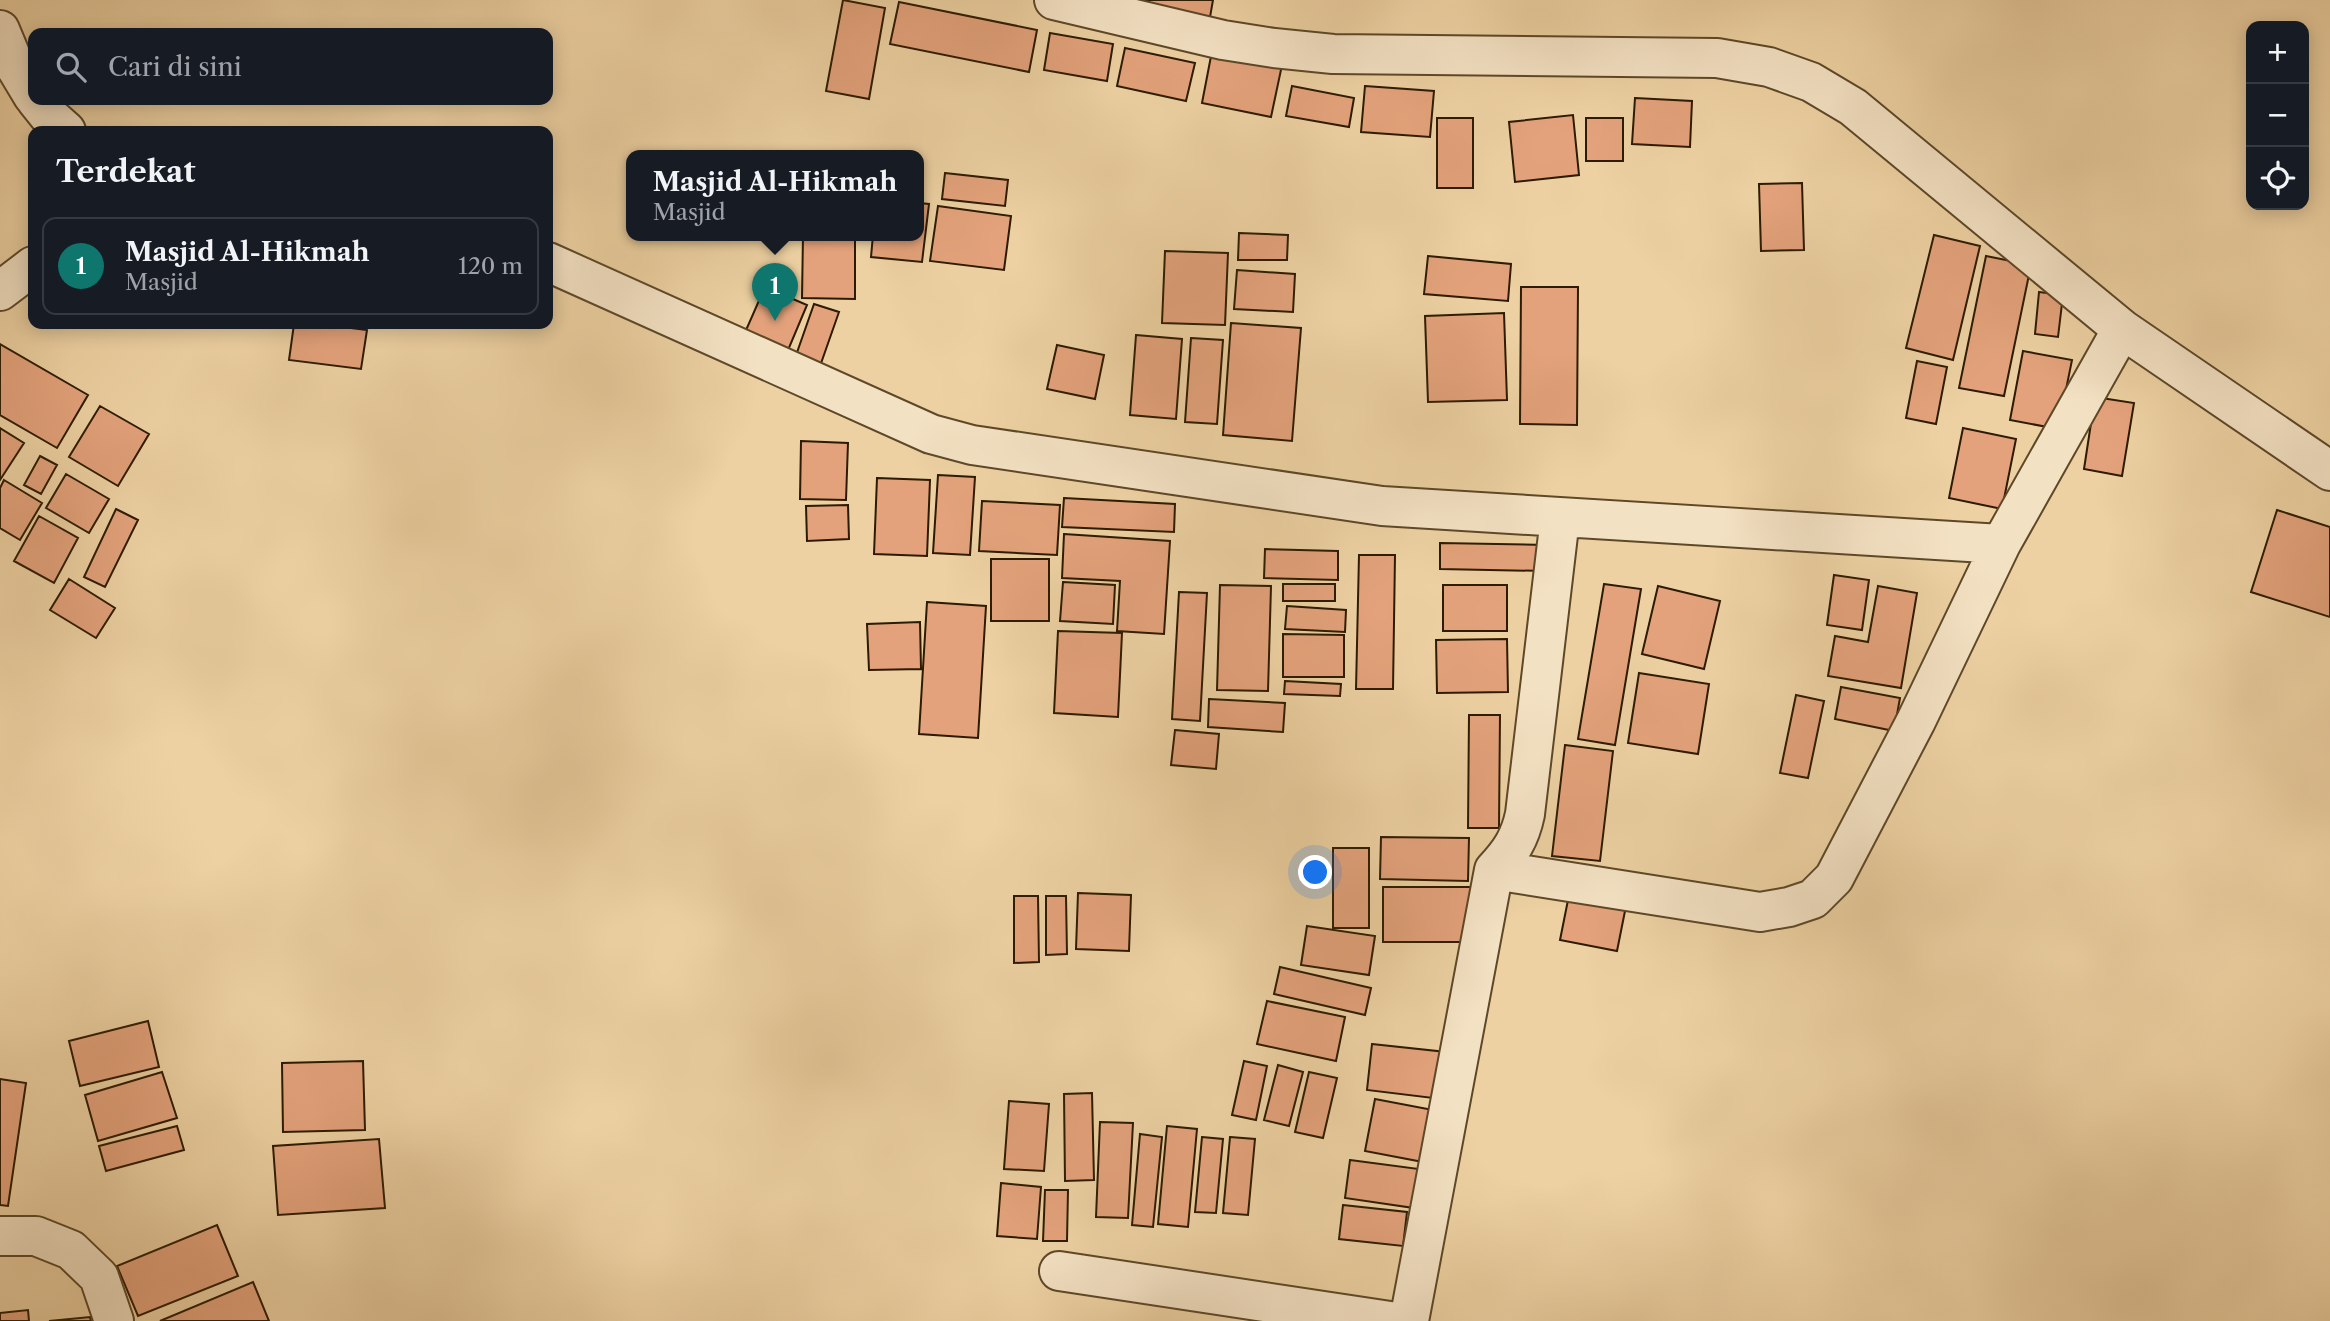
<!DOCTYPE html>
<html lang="id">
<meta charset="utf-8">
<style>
:root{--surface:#171b24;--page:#20242c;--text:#f1f3f6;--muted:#9ea1a6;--line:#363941;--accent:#0f766e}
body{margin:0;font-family:"Libre Caslon Text",serif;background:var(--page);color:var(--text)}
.controls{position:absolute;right:21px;top:21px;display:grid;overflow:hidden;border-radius:14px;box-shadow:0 4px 18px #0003}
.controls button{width:63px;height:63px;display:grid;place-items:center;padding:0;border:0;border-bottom:2px solid var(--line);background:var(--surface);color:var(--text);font:35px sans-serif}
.you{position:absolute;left:1316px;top:873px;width:24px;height:24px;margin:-18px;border:5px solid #fff;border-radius:50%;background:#1a73e8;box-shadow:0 0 0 10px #1a73e833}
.badge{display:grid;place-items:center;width:46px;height:46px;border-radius:50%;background:var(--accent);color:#fff;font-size:23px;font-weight:700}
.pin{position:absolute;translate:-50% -58px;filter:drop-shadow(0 2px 4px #0008)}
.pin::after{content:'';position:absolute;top:37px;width:24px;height:21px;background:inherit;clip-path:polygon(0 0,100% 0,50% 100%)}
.popup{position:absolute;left:626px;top:150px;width:298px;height:91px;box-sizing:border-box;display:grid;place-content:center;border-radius:14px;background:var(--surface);filter:drop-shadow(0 2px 5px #0005);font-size:23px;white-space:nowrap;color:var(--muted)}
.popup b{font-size:26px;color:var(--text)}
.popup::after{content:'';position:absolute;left:50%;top:100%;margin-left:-14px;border:14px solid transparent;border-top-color:var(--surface)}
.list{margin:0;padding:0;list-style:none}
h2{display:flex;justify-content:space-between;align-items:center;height:91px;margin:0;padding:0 28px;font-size:30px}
h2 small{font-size:23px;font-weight:400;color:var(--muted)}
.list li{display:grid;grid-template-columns:46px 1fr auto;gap:21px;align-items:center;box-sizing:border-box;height:98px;margin:0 14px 14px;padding:0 14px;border:2px solid var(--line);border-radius:14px}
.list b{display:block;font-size:26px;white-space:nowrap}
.list p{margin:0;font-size:23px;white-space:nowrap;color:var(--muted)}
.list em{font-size:23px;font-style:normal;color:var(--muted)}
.icon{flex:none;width:38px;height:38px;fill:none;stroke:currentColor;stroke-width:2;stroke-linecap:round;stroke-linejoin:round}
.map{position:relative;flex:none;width:2330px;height:1321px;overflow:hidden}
.search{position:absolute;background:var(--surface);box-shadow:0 4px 18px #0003;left:28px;top:28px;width:525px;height:77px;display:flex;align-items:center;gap:18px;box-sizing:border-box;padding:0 24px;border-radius:14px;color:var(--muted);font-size:26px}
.panel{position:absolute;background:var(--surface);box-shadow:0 4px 18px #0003;left:28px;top:126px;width:525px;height:203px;border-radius:14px}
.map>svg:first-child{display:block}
</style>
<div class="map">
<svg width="2330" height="1321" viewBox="0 0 2330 1321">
<rect width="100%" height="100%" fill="#edd1a2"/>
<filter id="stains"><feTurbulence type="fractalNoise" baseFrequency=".00286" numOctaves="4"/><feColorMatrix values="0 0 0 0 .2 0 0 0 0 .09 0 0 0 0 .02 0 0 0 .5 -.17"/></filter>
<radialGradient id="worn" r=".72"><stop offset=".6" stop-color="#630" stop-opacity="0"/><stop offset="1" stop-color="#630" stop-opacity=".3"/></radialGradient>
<path fill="#e3a27b" stroke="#2d1b00" stroke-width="2" d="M 843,0 L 885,8 L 869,99 L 826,91 Z
M 1133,0 L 1213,0 L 1209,23 Z
M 899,2 L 1037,30 L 1029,72 L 890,44 Z
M 1050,33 L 1113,44 L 1107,81 L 1044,70 Z
M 1125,48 L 1195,63 L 1186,101 L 1117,86 Z
M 1212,51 L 1282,65 L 1271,117 L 1202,103 Z
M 1292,86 L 1354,98 L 1349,127 L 1286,116 Z
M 1365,86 L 1434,91 L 1430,137 L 1361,132 Z
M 1635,98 L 1692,101 L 1690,147 L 1632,144 Z
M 1573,115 L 1579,175 L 1515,182 L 1509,122 Z
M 1437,118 L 1473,118 L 1473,188 L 1437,188 Z
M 1586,118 L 1623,118 L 1623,161 L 1586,161 Z
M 945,173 L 1008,180 L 1005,206 L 942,199 Z
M 1802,183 L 1804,250 L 1761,251 L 1759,184 Z
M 918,203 L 929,204 L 922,262 L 871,257 L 873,235 L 918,235 Z
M 938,206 L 1011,216 L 1004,270 L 930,261 Z
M 1239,233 L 1288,235 L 1287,260 L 1238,260 Z
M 803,235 L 855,235 L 855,299 L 802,298 Z
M 1934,235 L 1980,246 L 1953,360 L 1906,348 Z
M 1165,251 L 1228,253 L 1225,325 L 1162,323 Z
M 1428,256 L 1511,264 L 1508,301 L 1424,294 Z
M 1986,256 L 2031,265 L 2004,396 L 1959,388 Z
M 1237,270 L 1295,274 L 1293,312 L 1234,309 Z
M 765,287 L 807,305 L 786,355 L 743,337 Z
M 1521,287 L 1578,287 L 1577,425 L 1520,424 Z
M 2039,292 L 2063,295 L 2058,337 L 2035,334 Z
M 814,304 L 839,312 L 819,369 L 794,361 Z
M 1504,313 L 1507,400 L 1428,402 L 1425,316 Z
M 1231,323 L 1301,328 L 1292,441 L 1223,435 Z
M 294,324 L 319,324 L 367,330 L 361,369 L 289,360 Z
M 1136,335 L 1182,339 L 1176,419 L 1130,415 Z
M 1191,338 L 1223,340 L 1217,424 L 1185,422 Z
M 0,344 L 88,395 L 57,448 L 0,415 Z
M 1057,345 L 1104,355 L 1095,399 L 1047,389 Z
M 2023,351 L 2072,360 L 2058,429 L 2010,420 Z
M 1917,361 L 1947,367 L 1936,424 L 1906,418 Z
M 2095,397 L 2134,403 L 2122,476 L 2084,469 Z
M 100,406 L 149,434 L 118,486 L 69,457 Z
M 0,428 L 24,443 L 0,480 Z
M 1963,428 L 2016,439 L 2002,509 L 1949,498 Z
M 801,441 L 848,443 L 846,500 L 800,499 Z
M 40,456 L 57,465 L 41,494 L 24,485 Z
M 66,474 L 109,499 L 89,533 L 46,508 Z
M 938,475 L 975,477 L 970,555 L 933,553 Z
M 877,478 L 930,480 L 927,556 L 874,554 Z
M 4,480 L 42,503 L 20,540 L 0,528 L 0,488 Z
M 1064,498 L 1175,504 L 1174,532 L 1062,527 Z
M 982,501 L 1060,505 L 1057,555 L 979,551 Z
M 848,505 L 849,539 L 807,541 L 806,506 Z
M 116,509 L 138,520 L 105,587 L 84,577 Z
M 2277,510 L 2330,527 L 2330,617 L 2251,592 Z
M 39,516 L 78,538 L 54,583 L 14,561 Z
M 1064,534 L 1170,541 L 1164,634 L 1117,631 L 1120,581 L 1062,578 Z
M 1440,543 L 1546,545 L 1545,571 L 1440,569 Z
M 1265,549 L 1338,551 L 1338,580 L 1264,578 Z
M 1359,555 L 1395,555 L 1393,689 L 1356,689 Z
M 991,559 L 1049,559 L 1049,621 L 991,621 Z
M 1834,575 L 1869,580 L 1862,630 L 1827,625 Z
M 69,579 L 115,608 L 96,638 L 50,610 Z
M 1063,582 L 1115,585 L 1113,624 L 1060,621 Z
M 1283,584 L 1335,584 L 1335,601 L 1283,601 Z
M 1604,584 L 1641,589 L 1615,745 L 1578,739 Z
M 1220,585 L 1271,586 L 1268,691 L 1217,690 Z
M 1443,585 L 1507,585 L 1507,631 L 1443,631 Z
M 1658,586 L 1720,601 L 1704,669 L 1642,654 Z
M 1878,586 L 1917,593 L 1901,688 L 1828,676 L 1835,636 L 1868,642 Z
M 1179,592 L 1207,593 L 1200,721 L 1172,719 Z
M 927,602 L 986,606 L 978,738 L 919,734 Z
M 1287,606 L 1346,610 L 1345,632 L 1285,629 Z
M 920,622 L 921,669 L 869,670 L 867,624 Z
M 1058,631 L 1122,633 L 1118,717 L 1054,713 Z
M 1283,634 L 1344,635 L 1344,677 L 1283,677 Z
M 1507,639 L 1508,692 L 1437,693 L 1436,640 Z
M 1639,673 L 1709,684 L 1698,754 L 1628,743 Z
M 1285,681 L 1341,684 L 1340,696 L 1284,694 Z
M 1841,687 L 1900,698 L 1894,731 L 1835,719 Z
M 1796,695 L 1824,701 L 1808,778 L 1780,773 Z
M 1209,699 L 1285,703 L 1283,732 L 1208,727 Z
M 1469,715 L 1500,715 L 1499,828 L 1468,828 Z
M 1175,730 L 1219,734 L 1216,769 L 1171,765 Z
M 1565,745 L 1613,751 L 1600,861 L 1552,856 Z
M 1381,837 L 1469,838 L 1468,881 L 1380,879 Z
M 1333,848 L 1369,848 L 1369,928 L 1333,928 Z
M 1383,887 L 1477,887 L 1477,942 L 1383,942 Z
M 1570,890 L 1627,901 L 1617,951 L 1560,940 Z
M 1078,893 L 1131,895 L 1129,951 L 1076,949 Z
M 1014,896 L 1038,896 L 1039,962 L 1014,963 Z
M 1046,896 L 1066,896 L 1067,954 L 1046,955 Z
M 1307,926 L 1375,936 L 1369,975 L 1301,965 Z
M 1280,967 L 1371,988 L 1365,1015 L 1274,994 Z
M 1267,1001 L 1345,1017 L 1336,1061 L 1257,1044 Z
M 148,1021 L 159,1067 L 80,1086 L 69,1041 Z
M 1372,1044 L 1446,1052 L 1441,1099 L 1367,1090 Z
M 363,1061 L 365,1130 L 283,1132 L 282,1063 Z
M 1244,1061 L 1267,1066 L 1256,1120 L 1232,1115 Z
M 1278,1065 L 1303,1072 L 1289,1126 L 1264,1120 Z
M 162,1072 L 177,1118 L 98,1141 L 85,1095 Z
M 1309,1072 L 1337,1078 L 1323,1138 L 1295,1132 Z
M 0,1079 L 26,1083 L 8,1206 L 0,1205 Z
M 1092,1093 L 1094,1180 L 1065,1181 L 1064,1094 Z
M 1375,1099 L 1433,1110 L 1423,1162 L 1365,1151 Z
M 1009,1101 L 1049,1104 L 1044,1171 L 1004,1169 Z
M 1100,1122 L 1133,1123 L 1128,1218 L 1096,1217 Z
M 177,1126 L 184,1150 L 106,1171 L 99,1146 Z
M 1167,1126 L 1197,1129 L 1188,1227 L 1158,1224 Z
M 1140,1134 L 1162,1137 L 1153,1227 L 1132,1225 Z
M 1202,1137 L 1223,1139 L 1216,1213 L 1195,1212 Z
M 1230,1137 L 1255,1139 L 1248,1215 L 1223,1213 Z
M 379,1139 L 385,1208 L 278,1215 L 273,1146 Z
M 1350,1160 L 1419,1169 L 1414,1208 L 1345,1198 Z
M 1001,1183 L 1041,1187 L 1037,1239 L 997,1236 Z
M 1045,1190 L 1068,1190 L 1067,1241 L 1043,1241 Z
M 1343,1205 L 1407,1212 L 1403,1246 L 1339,1239 Z
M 217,1225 L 238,1276 L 138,1316 L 117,1266 Z
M 253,1282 L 269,1321 L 160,1321 Z
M 28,1310 L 29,1321 L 0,1321 L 0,1313 Z
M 90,1317 L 91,1321 L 49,1321 Z"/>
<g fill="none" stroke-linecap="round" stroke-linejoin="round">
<g stroke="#5d4828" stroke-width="42">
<path id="minor" d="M 1054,0 L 1223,40 L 1274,48 L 1333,54 L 1717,58 L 1769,67 L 1811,82 L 1853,107 L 2122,329
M 0,30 L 15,66 L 33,96
M 36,100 L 48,115 L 66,131
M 548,262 L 931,434 L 972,445 L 1382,506 L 2001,544
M 0,291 L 33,266
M 1494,870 C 1511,852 1520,838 1525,814 L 1560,518
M 0,1236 L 36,1236 L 71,1250 L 99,1277 L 114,1321
M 1059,1271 L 1390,1321
M 1409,1321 L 1494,870 L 1760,912 L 1789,907 L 1813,899 L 1834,878 L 1916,721 L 2001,544 L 2122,329 L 2330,471"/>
</g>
<use href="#minor" stroke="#f3e1c3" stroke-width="38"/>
</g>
<rect width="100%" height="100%" filter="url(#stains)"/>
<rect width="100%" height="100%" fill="url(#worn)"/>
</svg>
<div class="controls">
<button>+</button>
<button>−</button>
<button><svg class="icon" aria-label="locate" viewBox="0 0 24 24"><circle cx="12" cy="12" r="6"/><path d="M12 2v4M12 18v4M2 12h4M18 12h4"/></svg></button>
</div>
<div class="you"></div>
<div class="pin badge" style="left:775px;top:321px">1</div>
<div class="popup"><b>Masjid Al-Hikmah</b>Masjid</div>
<div class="search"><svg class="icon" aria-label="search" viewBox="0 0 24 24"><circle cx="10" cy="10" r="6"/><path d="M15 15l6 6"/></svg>Cari di sini</div>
<section class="panel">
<h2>Terdekat<small></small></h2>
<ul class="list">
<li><span class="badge">1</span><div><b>Masjid Al-Hikmah</b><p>Masjid</p></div><em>120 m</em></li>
</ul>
</section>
</div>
